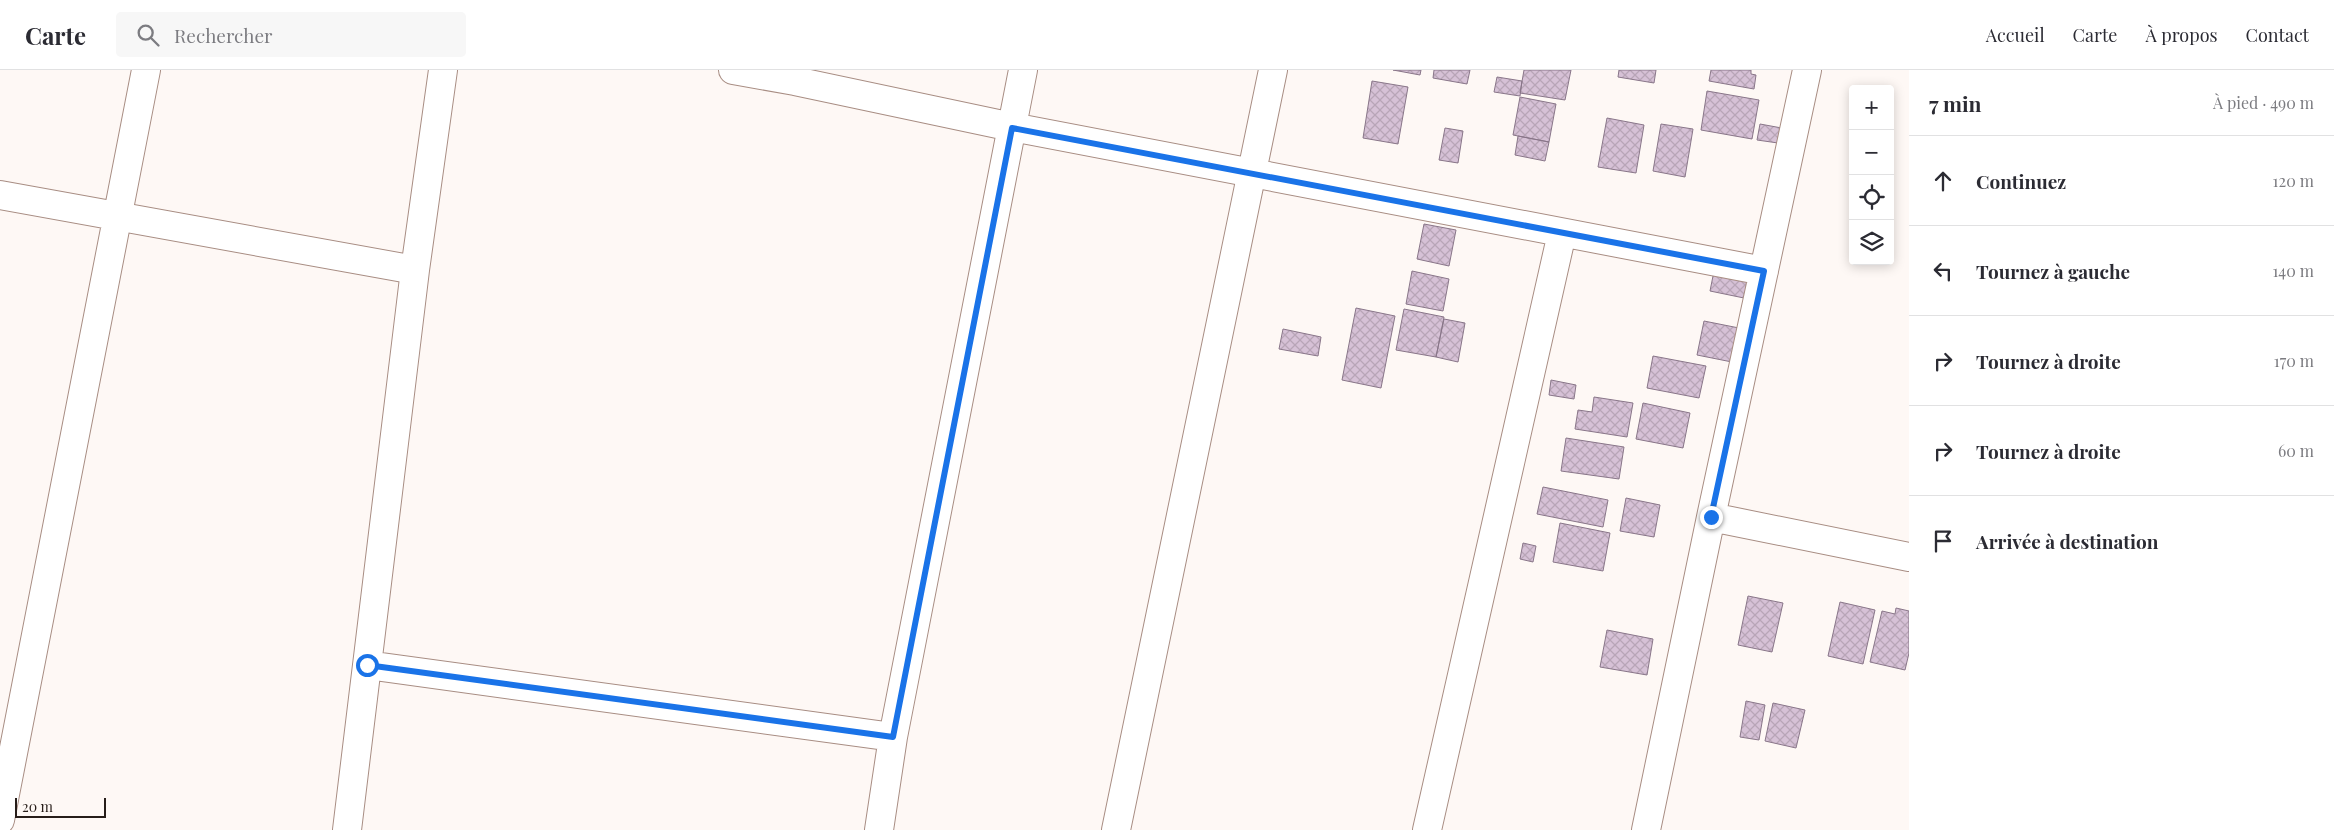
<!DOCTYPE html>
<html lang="fr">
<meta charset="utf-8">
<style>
:root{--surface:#fff;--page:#f7f7f7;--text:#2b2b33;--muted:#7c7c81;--line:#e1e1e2}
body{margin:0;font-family:"Playfair Display",serif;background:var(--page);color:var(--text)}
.controls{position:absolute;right:15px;top:15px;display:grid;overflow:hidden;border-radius:5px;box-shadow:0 2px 12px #0003}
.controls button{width:45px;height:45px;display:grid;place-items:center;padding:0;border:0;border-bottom:1px solid var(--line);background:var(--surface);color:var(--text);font:25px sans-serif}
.scale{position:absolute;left:15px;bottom:12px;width:91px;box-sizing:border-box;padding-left:5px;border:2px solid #271d19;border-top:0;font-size:14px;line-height:18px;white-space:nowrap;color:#271d19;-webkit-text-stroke:4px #fef8f5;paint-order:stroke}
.stop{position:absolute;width:15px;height:15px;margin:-11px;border:4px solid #1a73e8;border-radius:50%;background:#fff}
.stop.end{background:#1a73e8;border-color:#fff;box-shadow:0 1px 5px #0008}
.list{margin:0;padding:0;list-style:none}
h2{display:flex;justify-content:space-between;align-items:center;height:65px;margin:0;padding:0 20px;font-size:21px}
h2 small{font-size:16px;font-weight:400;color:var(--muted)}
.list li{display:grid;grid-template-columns:32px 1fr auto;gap:15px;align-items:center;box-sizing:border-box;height:90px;padding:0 20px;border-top:1px solid var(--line)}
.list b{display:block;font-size:19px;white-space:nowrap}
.list em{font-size:16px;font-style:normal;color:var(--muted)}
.icon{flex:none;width:28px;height:28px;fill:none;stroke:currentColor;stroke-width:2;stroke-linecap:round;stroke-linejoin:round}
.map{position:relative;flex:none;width:1909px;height:760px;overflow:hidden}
header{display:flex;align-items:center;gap:30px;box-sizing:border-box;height:70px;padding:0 25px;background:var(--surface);border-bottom:1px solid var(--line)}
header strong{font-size:24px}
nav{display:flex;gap:28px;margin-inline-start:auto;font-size:18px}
.search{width:350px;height:45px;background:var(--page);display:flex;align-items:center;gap:12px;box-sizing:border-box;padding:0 18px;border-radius:5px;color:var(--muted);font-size:19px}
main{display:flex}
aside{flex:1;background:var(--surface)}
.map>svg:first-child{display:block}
</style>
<header>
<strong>Carte</strong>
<div class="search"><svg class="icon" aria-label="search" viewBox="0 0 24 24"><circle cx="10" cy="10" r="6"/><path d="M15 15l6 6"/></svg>Rechercher</div>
<nav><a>Accueil</a><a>Carte</a><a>À propos</a><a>Contact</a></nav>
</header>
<main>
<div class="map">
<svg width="1909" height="760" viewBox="0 0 1909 760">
<defs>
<pattern id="building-cross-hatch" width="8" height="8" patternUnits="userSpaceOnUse" patternTransform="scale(1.25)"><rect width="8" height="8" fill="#d6c1d6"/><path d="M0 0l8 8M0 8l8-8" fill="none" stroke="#b8a5b7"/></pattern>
</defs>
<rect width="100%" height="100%" fill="#fef8f5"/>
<path fill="url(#building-cross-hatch)" stroke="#897689" d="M 1393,0 L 1421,0 L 1420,5 Z
M 1434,0 L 1470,0 L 1467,14 L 1433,8 Z
M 1524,0 L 1571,0 L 1565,30 L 1520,23 Z
M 1619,0 L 1656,0 L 1654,13 L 1618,7 Z
M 1711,0 L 1751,0 L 1751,4 L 1756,5 L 1754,19 L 1709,11 Z
M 1497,7 L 1522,11 L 1520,26 L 1494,22 Z
M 1372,11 L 1408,17 L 1398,74 L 1363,68 Z
M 1707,21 L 1759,30 L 1752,69 L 1701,60 Z
M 1520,27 L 1556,34 L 1549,72 L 1513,65 Z
M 1607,48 L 1644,55 L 1636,103 L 1598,97 Z
M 1661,54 L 1693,59 L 1685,107 L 1653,101 Z
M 1760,54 L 1787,59 L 1785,74 L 1757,70 Z
M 1445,58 L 1463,61 L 1458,93 L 1439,90 Z
M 1518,66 L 1549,72 L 1545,91 L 1515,85 Z
M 1424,154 L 1456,160 L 1449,196 L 1417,189 Z
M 1412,201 L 1449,209 L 1443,241 L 1406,234 Z
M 1714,201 L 1748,208 L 1744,228 L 1710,221 Z
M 1356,238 L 1395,246 L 1381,318 L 1342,310 Z
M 1404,239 L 1444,247 L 1436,287 L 1396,280 Z
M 1444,249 L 1465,253 L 1458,292 L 1436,287 Z
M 1704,251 L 1739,258 L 1732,292 L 1697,285 Z
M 1283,259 L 1321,267 L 1318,286 L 1279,279 Z
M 1653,286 L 1706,296 L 1699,328 L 1647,318 Z
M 1551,310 L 1576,315 L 1574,329 L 1549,325 Z
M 1594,327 L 1633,333 L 1627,367 L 1575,359 L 1578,340 L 1592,342 Z
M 1643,333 L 1690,343 L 1683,378 L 1636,369 Z
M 1566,368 L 1624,377 L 1619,409 L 1561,401 Z
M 1543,417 L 1608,430 L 1603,457 L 1537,444 Z
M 1626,428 L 1660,435 L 1654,467 L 1620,461 Z
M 1560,453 L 1610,463 L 1603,501 L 1553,492 Z
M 1523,473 L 1536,476 L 1533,492 L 1520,489 Z
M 1748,526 L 1783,533 L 1772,582 L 1738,575 Z
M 1840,532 L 1875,540 L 1863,594 L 1828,586 Z
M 1896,538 L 1909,541 L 1909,583 L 1905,600 L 1870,592 L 1882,541 L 1895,544 Z
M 1607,560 L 1653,569 L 1647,605 L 1600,597 Z
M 1746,631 L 1765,635 L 1759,670 L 1740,667 Z
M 1773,633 L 1805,640 L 1796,678 L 1765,671 Z"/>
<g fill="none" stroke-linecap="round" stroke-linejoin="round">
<g stroke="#a88d83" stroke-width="30">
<path id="minor" d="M 733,0 L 795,11 L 1012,57 L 1764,201
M 0,125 L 415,200
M 1711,447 L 1909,487
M 367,595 L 893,667
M 0,750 L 146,0
M 347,760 L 415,200 L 443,0
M 879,760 L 893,667 L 1023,0
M 1116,760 L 1273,0
M 1427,760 L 1562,163
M 1646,760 L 1711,447 L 1807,0"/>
</g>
<use href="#minor" stroke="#fff" stroke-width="28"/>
</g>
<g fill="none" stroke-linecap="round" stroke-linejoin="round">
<path stroke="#1a73e8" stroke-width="6" d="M 367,595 L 893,667 L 1012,58 L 1764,201 L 1711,447"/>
</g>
</svg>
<div class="controls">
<button>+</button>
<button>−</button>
<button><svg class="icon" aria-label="locate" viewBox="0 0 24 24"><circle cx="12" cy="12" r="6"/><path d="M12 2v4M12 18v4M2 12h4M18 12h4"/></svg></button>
<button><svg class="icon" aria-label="layers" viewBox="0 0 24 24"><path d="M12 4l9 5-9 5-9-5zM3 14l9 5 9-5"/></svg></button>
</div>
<div class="scale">20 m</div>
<div class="stop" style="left:367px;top:595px"></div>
<div class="stop end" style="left:1711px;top:447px"></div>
</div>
<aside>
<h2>7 min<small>À pied · 490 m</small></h2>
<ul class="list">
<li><svg class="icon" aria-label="ahead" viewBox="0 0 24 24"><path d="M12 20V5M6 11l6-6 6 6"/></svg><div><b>Continuez</b></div><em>120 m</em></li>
<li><svg class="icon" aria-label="left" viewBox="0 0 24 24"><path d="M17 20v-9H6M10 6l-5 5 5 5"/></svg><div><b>Tournez à gauche</b></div><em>140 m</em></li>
<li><svg class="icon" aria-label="right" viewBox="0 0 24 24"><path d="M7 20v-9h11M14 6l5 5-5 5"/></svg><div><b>Tournez à droite</b></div><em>170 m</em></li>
<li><svg class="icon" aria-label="right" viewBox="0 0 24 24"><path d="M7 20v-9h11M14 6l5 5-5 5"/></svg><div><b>Tournez à droite</b></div><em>60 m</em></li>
<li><svg class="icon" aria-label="arrive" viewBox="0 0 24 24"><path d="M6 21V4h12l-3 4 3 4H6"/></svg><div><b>Arrivée à destination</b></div></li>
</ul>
</aside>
</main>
